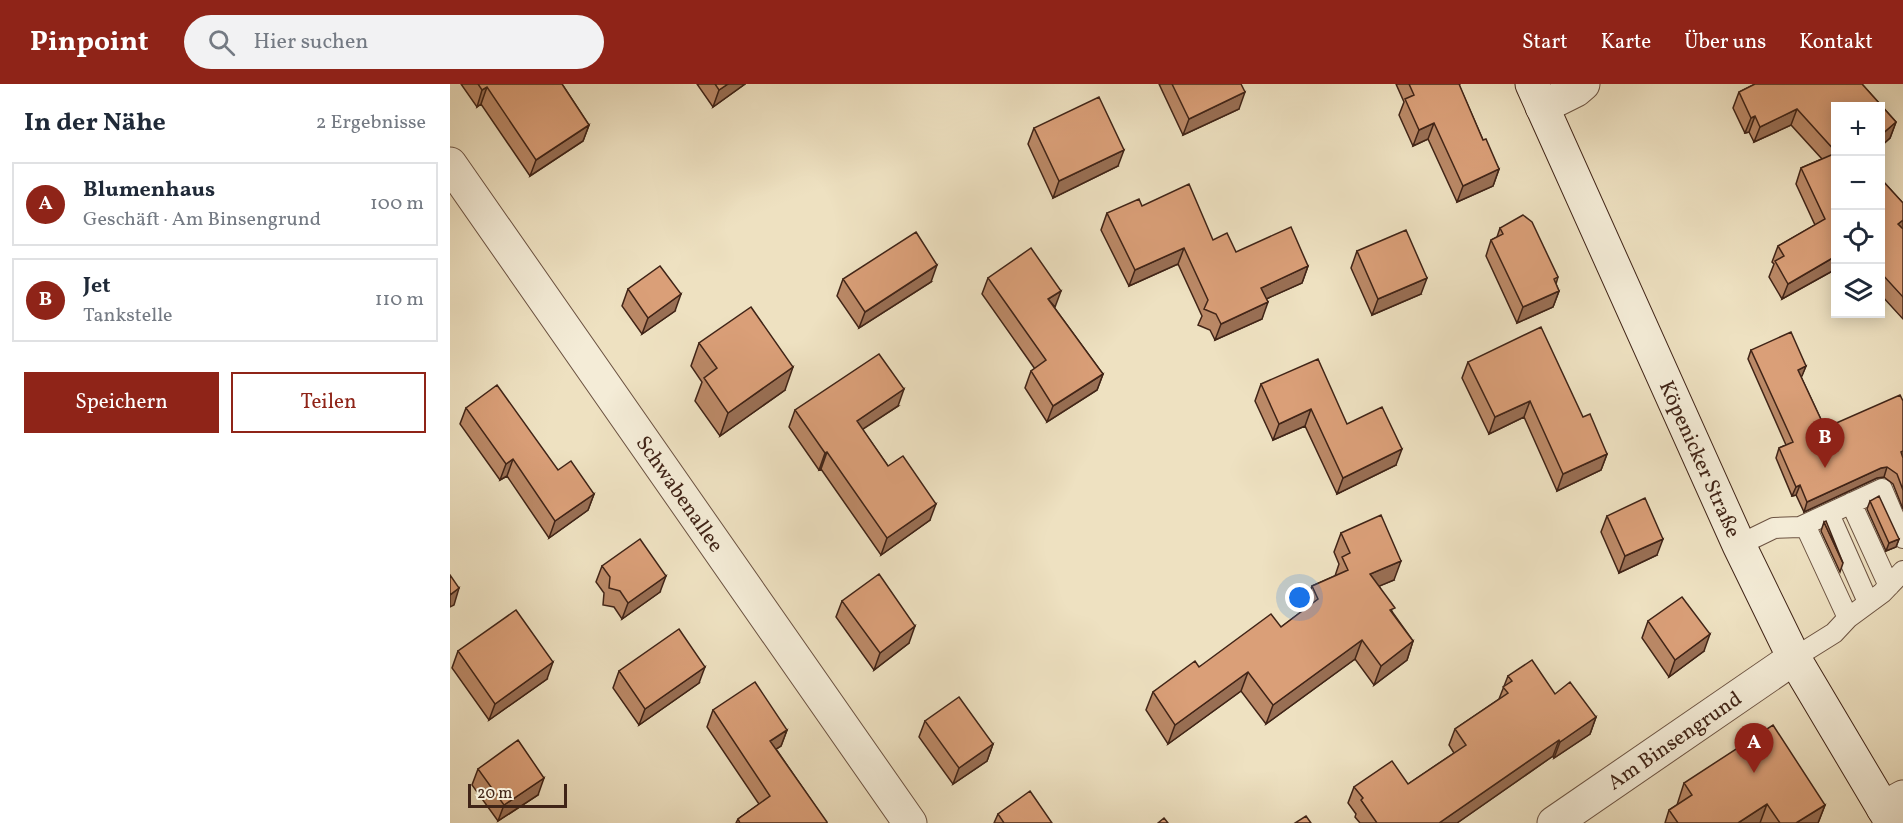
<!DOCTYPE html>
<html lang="de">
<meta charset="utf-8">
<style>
:root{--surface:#fff;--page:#f2f2f3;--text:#1f2937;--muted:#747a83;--line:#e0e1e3;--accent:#8f2418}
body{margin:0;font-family:Vollkorn,serif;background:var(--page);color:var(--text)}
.controls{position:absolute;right:18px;top:18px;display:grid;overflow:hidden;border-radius:0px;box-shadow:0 3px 15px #0003}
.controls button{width:54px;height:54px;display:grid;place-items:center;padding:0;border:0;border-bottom:2px solid var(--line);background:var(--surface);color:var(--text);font:30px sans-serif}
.scale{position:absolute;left:18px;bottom:15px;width:99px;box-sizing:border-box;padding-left:6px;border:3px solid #402417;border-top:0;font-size:16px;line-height:21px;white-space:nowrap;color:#402417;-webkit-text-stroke:4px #f4ecd7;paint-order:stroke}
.you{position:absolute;left:850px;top:514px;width:21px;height:21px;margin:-15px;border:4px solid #fff;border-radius:50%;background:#1a73e8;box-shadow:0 0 0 9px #1a73e833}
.badge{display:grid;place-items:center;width:39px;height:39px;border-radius:50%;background:var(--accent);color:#fff;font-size:20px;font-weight:700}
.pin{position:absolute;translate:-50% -50px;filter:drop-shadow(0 2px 3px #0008)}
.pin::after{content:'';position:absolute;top:32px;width:21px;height:18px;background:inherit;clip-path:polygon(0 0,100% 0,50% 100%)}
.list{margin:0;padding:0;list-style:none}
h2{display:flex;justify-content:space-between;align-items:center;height:78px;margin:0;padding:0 24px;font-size:26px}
h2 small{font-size:20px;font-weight:400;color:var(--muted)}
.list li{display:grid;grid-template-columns:39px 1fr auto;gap:18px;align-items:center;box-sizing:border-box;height:84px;margin:0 12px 12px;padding:0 12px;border:2px solid var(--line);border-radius:0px}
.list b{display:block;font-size:22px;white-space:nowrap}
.list p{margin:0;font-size:20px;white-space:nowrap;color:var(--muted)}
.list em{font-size:20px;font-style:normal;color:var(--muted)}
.actions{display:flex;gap:12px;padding:18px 24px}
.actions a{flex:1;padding:14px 0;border:2px solid var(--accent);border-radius:0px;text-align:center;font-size:21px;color:var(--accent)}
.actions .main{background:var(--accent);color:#fff}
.icon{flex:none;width:33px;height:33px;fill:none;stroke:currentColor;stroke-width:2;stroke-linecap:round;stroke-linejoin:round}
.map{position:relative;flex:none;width:1453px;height:739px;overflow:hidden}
header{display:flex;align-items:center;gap:36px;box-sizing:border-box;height:84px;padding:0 30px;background:var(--accent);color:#fff}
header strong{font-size:28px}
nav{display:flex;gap:33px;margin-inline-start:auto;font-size:21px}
.search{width:420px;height:54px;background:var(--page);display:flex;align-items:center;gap:15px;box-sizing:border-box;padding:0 21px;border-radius:33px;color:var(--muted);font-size:22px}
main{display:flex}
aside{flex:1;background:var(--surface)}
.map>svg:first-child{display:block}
</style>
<header>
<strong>Pinpoint</strong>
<div class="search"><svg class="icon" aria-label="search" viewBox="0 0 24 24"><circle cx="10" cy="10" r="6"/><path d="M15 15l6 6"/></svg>Hier suchen</div>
<nav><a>Start</a><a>Karte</a><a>Über uns</a><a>Kontakt</a></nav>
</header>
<main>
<aside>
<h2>In der Nähe<small>2 Ergebnisse</small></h2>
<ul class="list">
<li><span class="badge">A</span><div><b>Blumenhaus</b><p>Geschäft · Am Binsengrund</p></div><em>100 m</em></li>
<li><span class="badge">B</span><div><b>Jet</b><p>Tankstelle</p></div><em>110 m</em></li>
</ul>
<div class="actions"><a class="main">Speichern</a><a>Teilen</a></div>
</aside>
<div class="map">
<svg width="1453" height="739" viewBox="0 0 1453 739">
<rect width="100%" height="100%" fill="#eee1c1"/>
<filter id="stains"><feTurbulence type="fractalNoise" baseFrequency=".00333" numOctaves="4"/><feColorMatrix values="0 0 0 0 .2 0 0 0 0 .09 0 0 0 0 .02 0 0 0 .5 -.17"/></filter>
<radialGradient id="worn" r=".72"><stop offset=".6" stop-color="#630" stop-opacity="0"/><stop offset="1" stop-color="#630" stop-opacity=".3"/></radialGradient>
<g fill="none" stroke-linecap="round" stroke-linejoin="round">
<g stroke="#6c5342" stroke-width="22">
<path id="service" d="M 1401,419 L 1439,502
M 1379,430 L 1418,518
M 1355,441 L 1398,534
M 1289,461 L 1324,444 L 1350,443 L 1432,405 L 1453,454
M 1344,574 L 1384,549 L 1398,534 L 1432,509 L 1453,487"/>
</g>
<g stroke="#6c5342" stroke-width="35">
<g id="minor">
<path d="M 1092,23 L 1126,6 L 1133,0"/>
<path id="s1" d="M 0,80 L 460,739"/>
<path d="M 1433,724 L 1453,713"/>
<path id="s2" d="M 1104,739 L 1344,574"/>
</g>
</g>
<g stroke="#402417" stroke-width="35">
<g id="secondary">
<path id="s3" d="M 1082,0 L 1289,461 L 1344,574 L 1442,739"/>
</g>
</g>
<use href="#service" stroke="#f4ecd7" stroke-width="20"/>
<use href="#minor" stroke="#f4ecd7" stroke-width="33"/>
<use href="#secondary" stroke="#f4ecd7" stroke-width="33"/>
</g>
<path fill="#bb8967" stroke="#402417" stroke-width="1.5" d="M 11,0 L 112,0 L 139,41 L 133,57 L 80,92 L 31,20 L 27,23 Z
M 247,0 L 295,0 L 263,23 Z
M 709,0 L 791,0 L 789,25 L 733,51 Z
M 946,0 L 1010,0 L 1009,1 L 1033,56 L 1049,85 L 1043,102 L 1007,118 L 978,55 L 963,62 L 949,31 L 954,18 Z
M 1305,0 L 1412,0 L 1446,38 L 1440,54 L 1431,62 L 1431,22 L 1386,22 L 1386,185 L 1332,215 L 1319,193 L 1324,180 L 1322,178 L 1328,162 L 1365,141 L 1346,100 L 1351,84 L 1372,75 L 1341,41 L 1304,58 L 1299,48 L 1295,49 L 1283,24 L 1289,8 Z
M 584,44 L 668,82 L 603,114 L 578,60 Z
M 1431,95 L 1453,119 L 1453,235 L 1431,211 Z
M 692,122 L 763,156 L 786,168 L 858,182 L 852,199 L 816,215 L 812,235 L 765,256 L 760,246 L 748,241 L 752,232 L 728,180 L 679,202 L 651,146 L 657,129 Z
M 1050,144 L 1108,193 L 1106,200 L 1109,207 L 1103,223 L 1067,239 L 1036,172 L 1041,156 L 1047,153 Z
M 907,167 L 971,210 L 922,231 L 901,184 Z
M 538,194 L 604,223 L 653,290 L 647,306 L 597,338 L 575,304 L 581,287 L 585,285 L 532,210 Z
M 393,195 L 481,198 L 409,244 L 387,212 Z
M 178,205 L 225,227 L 192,250 L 172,222 Z
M 249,259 L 335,306 L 270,352 L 245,317 L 252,298 L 241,282 Z
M 1301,266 L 1356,282 L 1351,293 L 1375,344 L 1453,317 L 1453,425 L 1443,400 L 1434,393 L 1427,394 L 1354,428 L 1346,411 L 1342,412 L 1326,374 L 1329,364 L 1336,361 L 1298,275 Z
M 1018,278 L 1133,333 L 1157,370 L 1151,386 L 1107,407 L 1074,333 L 1039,350 L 1012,294 Z
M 811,300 L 897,340 L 946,381 L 887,410 L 855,342 L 823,356 L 805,317 Z
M 448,322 L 412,345 L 438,382 L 480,436 L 431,471 L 371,385 L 369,386 L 339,343 L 345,326 Z
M 16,324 L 144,410 L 138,426 L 99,454 L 57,392 L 50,396 L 10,340 Z
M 1420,417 L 1449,455 L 1446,463 L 1436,467 L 1417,425 Z
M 1157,432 L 1207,471 L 1169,489 L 1151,448 Z
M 1374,438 L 1393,479 L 1390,488 L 1371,447 Z
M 891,449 L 944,496 L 929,502 L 943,529 L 963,557 L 957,576 L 924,601 L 905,575 L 816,640 L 791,607 L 718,660 L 696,626 L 703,608 L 749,583 L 831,543 L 856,524 L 855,521 L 862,502 L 885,492 L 889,480 L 884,468 Z
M 152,482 L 210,508 L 172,535 L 164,523 L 153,521 L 154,509 L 146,498 Z
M 392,517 L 459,559 L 424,586 L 386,533 Z
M 1198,537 L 1254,567 L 1219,593 L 1192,554 Z
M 8,567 L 97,595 L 39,636 L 2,584 Z
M 169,587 L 249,599 L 189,641 L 163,604 Z
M 1058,592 L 1105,610 L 1146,633 L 1140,650 L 1104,674 L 1103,672 L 1007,739 L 910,739 L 905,733 L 906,730 L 898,719 L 904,703 L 958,700 L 1004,669 L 999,661 L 1005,645 L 1049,615 Z
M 263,626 L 337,646 L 331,662 L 326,665 L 377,739 L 286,739 L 288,735 L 309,720 L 257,643 Z
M 475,637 L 543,660 L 537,677 L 503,700 L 469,653 Z
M 28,685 L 88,711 L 48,737 L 22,701 Z
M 1234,699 L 1375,721 L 1368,739 L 1215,739 L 1219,726 L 1227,721 Z
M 548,730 L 602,739 L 544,739 Z"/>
<path fill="#996f54" stroke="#402417" stroke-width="1.5" d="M 278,0 L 295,0 L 263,23 L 269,6 Z
M 37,3 L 31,20 L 27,23 L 32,6 Z
M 795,8 L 789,25 L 733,51 L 739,35 Z
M 1347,25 L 1341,41 L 1304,58 L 1310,43 Z
M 1305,32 L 1299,48 L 1295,49 L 1301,34 Z
M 1446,38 L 1440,54 L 1431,62 L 1431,51 Z
M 984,39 L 978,55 L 963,62 L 969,46 Z
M 139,41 L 133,57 L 80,92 L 86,76 Z
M 674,66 L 668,82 L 603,114 L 609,97 Z
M 1049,85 L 1043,102 L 1007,118 L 1013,102 Z
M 1453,136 L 1453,146 L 1448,140 Z
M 734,164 L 728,180 L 679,202 L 685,186 Z
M 1386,172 L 1386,185 L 1332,215 L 1338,200 Z
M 487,181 L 481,198 L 409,244 L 415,228 Z
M 858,182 L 852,199 L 805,220 L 811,204 Z
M 977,194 L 971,210 L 922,231 L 928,215 Z
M 611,207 L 605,223 L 598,215 Z
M 1109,207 L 1103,223 L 1067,239 L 1073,223 Z
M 231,210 L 225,227 L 192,250 L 198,234 Z
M 818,218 L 812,235 L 765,256 L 771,240 Z
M 1356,282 L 1352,292 L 1345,296 L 1348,286 Z
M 343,283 L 335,306 L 270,352 L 278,329 Z
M 653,290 L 647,306 L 597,338 L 603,322 Z
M 454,305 L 448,322 L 401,353 L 407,337 Z
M 1080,317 L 1074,333 L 1039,350 L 1045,333 Z
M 861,325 L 855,342 L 823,356 L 829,340 Z
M 952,365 L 946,381 L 887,410 L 893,394 Z
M 377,368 L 371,385 L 369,386 L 375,369 Z
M 1157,370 L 1151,386 L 1107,407 L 1113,390 Z
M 63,375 L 57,392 L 50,396 L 56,380 Z
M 1437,383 L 1434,393 L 1427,394 L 1354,428 L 1357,418 L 1431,384 Z
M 1350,401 L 1346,411 L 1342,412 L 1346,403 Z
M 144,410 L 138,426 L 99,454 L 105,437 Z
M 486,420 L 480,436 L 431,471 L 437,454 Z
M 1213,455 L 1207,471 L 1169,489 L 1175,472 Z
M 1449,455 L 1446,463 L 1436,467 L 1439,459 Z
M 951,477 L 944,496 L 913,509 L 920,490 Z
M 216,492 L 210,508 L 172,535 L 178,519 Z
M 9,504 L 4,521 L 0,523 L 0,511 Z
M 465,542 L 459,559 L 424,586 L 430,569 Z
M 1260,550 L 1254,567 L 1219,593 L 1225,576 Z
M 912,556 L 905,575 L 816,640 L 823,621 Z
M 963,557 L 957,576 L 924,601 L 931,582 Z
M 103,578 L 97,595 L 39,636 L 45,620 Z
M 255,583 L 249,599 L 189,641 L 195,625 Z
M 798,588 L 791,607 L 718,660 L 725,641 Z
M 1146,633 L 1140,650 L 1104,674 L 1110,658 Z
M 337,646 L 331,662 L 314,673 L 320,657 Z
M 1109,656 L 1103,672 L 1007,739 L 989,739 Z
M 543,660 L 537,677 L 503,700 L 509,684 Z
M 94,694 L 88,711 L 48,737 L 54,721 Z
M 1317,720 L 1310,739 L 1288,739 Z
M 1375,721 L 1368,739 L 1346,739 Z"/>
<path fill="#da9f78" stroke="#402417" stroke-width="1.5" d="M 28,0 L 112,0 L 139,41 L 86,76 L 37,3 L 32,6 Z
M 265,0 L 278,0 L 269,6 Z
M 722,0 L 791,0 L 795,8 L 739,35 Z
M 959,0 L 1009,0 L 1033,56 L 1036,55 L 1049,85 L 1013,102 L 984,39 L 969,46 L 955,15 L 964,11 Z
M 1305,0 L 1412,0 L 1446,38 L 1431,51 L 1431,22 L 1386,22 L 1386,68 L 1347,25 L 1310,43 L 1305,32 L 1301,34 L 1289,8 Z
M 649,13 L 674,66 L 609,97 L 584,44 Z
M 1386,69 L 1386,172 L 1338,200 L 1325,177 L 1334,172 L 1328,162 L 1375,135 L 1351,84 Z
M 1431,95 L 1453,119 L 1453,136 L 1448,140 L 1453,145 L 1453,213 L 1431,189 Z
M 739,100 L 763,156 L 777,149 L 786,168 L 841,143 L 858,182 L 811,204 L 818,218 L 771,240 L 766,230 L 754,225 L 758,216 L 734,164 L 685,186 L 657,129 L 689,115 L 692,122 Z
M 1073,131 L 1082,138 L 1108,193 L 1104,195 L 1109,207 L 1073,223 L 1041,156 L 1053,150 L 1050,144 Z
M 956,146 L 977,194 L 928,215 L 907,167 Z
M 466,148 L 487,181 L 415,228 L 393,195 Z
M 581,164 L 611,207 L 598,215 L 653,290 L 603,322 L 581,287 L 596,276 L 538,194 Z
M 210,182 L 231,210 L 198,234 L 178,205 Z
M 301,223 L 343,283 L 278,329 L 254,294 L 267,284 L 249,259 Z
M 1091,243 L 1133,333 L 1140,330 L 1157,370 L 1113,390 L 1080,317 L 1045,333 L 1018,278 Z
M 1341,248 L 1356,282 L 1348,286 L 1375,344 L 1450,311 L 1453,317 L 1453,367 L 1451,368 L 1453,374 L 1453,406 L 1447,390 L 1437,383 L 1431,384 L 1357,418 L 1350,401 L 1346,403 L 1329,364 L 1343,358 L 1301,266 Z
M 429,270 L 454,305 L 407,337 L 438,382 L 453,372 L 486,420 L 437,454 L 377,368 L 375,369 L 345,326 Z
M 868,275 L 897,340 L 932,323 L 952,365 L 893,394 L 861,325 L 829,340 L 811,300 Z
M 47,301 L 108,386 L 121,377 L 144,410 L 105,437 L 63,375 L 56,380 L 16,324 Z
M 1429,412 L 1449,455 L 1439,459 L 1420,417 Z
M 1195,414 L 1213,455 L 1175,472 L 1157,432 Z
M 931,431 L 951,477 L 920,490 L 945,524 L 940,526 L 963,557 L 931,582 L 912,556 L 823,621 L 798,588 L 725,641 L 703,608 L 745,577 L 749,583 L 821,530 L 831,543 L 868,515 L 862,502 L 898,486 L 892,473 L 900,469 L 891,449 Z
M 1376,437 L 1393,479 L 1374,438 Z
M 190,455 L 216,492 L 178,519 L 170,507 L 159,504 L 160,493 L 152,482 Z
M 429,490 L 465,542 L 430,569 L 392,517 Z
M 0,491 L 9,504 L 0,511 Z
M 1232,513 L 1260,550 L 1225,576 L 1198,537 Z
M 66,526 L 103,578 L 45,620 L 8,567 Z
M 229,545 L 255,583 L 195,625 L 169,587 Z
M 1082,576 L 1105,610 L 1120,598 L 1146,633 L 1110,658 L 1109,656 L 989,739 L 927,739 L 911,716 L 913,714 L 904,703 L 942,677 L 958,700 L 1016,661 L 1005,645 L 1058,609 L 1053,603 L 1062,597 L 1058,592 Z
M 305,598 L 337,646 L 320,657 L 377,738 L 377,739 L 290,739 L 288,735 L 320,712 L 263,626 Z
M 509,613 L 543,660 L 509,684 L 475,637 Z
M 1323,641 L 1375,721 L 1346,739 L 1330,739 L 1317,720 L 1288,739 L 1228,739 L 1219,726 L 1242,711 L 1234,699 Z
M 68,656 L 94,694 L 54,721 L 28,685 Z
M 580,707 L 602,739 L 554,739 L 548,730 Z
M 856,732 L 861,739 L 845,739 Z
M 714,734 L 718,739 L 708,739 Z"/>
<g text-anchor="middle" stroke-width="4.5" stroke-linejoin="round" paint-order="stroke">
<g font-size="21" fill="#402417" stroke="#f4ecd7">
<text dy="7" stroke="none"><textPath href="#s3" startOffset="411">Köpenicker Straße</textPath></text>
<text dy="7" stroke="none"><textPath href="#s1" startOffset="402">Schwabenallee</textPath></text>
<text dy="7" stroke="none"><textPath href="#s2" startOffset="146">Am Binsengrund</textPath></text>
</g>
</g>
<rect width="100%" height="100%" filter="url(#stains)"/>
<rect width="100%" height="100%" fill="url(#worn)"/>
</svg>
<div class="controls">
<button>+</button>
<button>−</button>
<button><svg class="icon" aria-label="locate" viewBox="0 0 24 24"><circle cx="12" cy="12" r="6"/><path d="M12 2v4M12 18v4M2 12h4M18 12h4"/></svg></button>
<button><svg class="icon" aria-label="layers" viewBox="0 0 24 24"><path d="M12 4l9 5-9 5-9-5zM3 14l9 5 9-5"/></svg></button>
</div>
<div class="scale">20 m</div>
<div class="you"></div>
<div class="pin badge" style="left:1304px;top:689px">A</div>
<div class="pin badge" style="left:1375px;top:384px">B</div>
</div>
</main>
